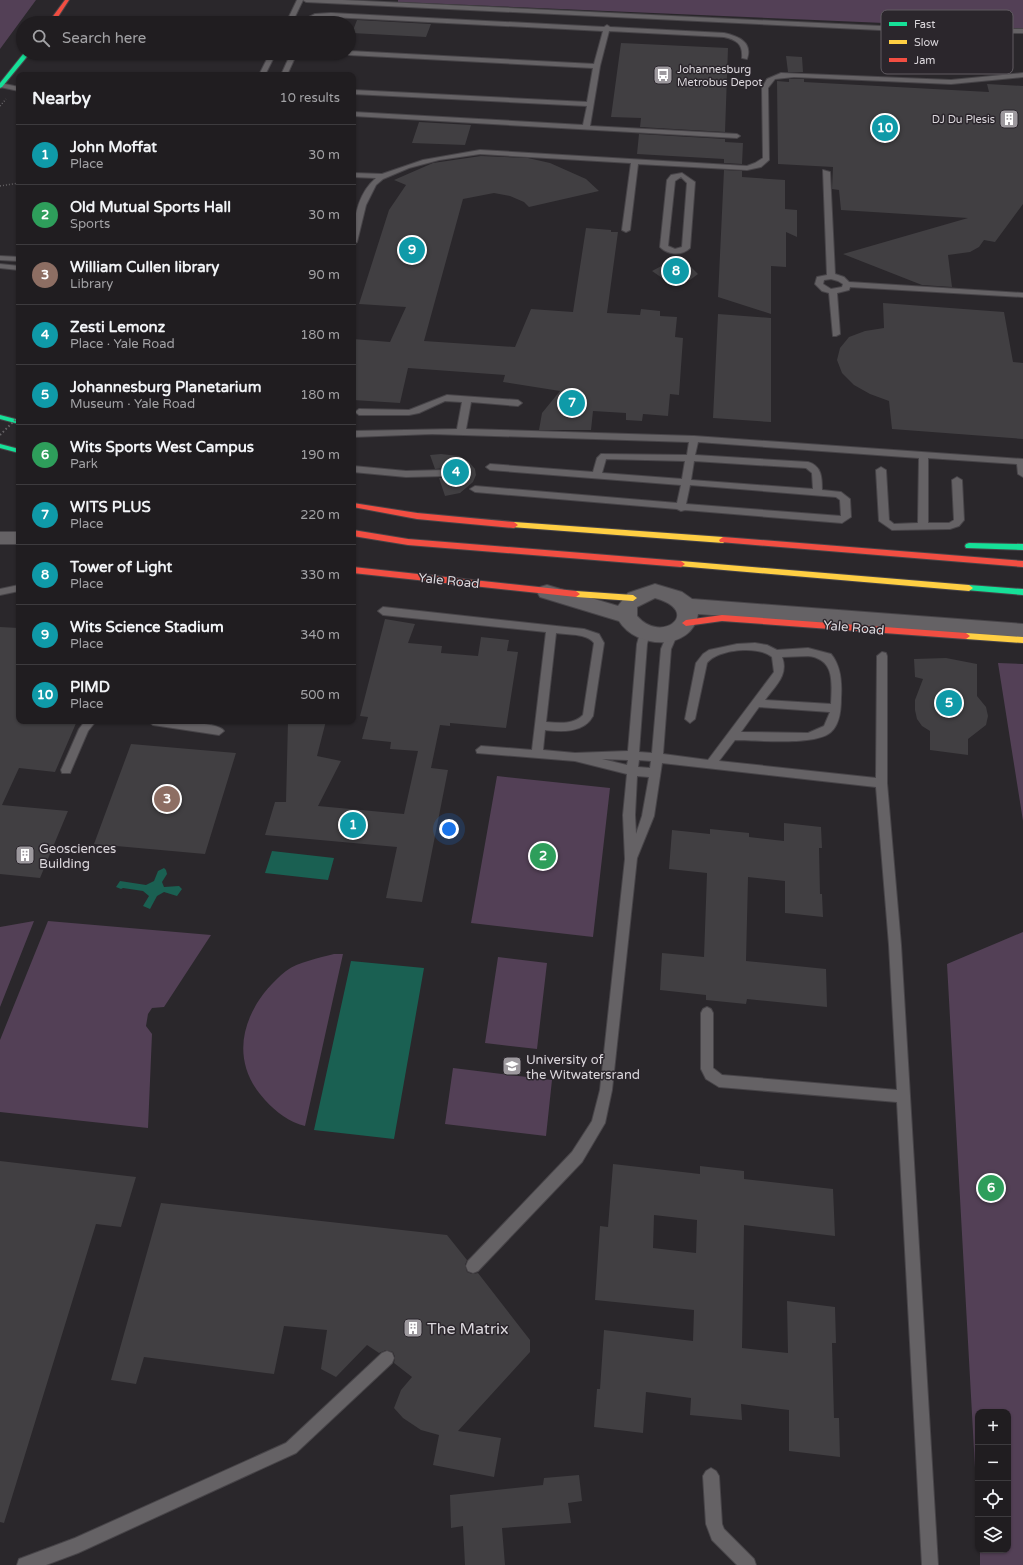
<!DOCTYPE html>
<meta charset="utf-8">
<style>
:root{--surface:#201d20;--page:#282629;--text:#f1f3f6;--muted:#a2a2a5;--line:#3d3b3e;--accent:#0f766e}
body{margin:0;font-family:"Varela Round",sans-serif;background:var(--page);color:var(--text)}
.controls{position:absolute;right:12px;bottom:12px;display:grid;overflow:hidden;border-radius:8px;box-shadow:0 1px 3px #0004}
.controls button{width:36px;height:36px;display:grid;place-items:center;padding:0;border:0;border-bottom:1px solid var(--line);background:var(--surface);color:var(--text);font:20px sans-serif}
.you{position:absolute;left:449px;top:829px;width:14px;height:14px;margin:-10px;border:3px solid #fff;border-radius:50%;background:#1a73e8;box-shadow:0 0 0 6px #1a73e833}
.badge{display:grid;place-items:center;width:26px;height:26px;border-radius:50%;background:var(--accent);color:#fff;font-size:13px;font-weight:700}
.pin{position:absolute;translate:-50% -50%;border:2px solid #fff;box-shadow:0 1px 4px #0006}
.list{margin:0;padding:0;list-style:none}
h2{display:flex;justify-content:space-between;align-items:center;height:52px;margin:0;padding:0 16px;font-size:17px}
h2 small{font-size:13px;font-weight:400;color:var(--muted)}
.list li{display:grid;grid-template-columns:26px 1fr auto;gap:12px;align-items:center;box-sizing:border-box;height:60px;padding:0 16px;border-top:1px solid var(--line)}
.list b{display:block;font-size:15px;white-space:nowrap}
.list p{margin:0;font-size:13px;white-space:nowrap;color:var(--muted)}
.list em{font-size:13px;font-style:normal;color:var(--muted)}
.icon{flex:none;width:22px;height:22px;fill:none;stroke:currentColor;stroke-width:2;stroke-linecap:round;stroke-linejoin:round}
.map{position:relative;flex:none;width:1023px;height:1565px;overflow:hidden}
.search{position:absolute;background:var(--surface);box-shadow:0 1px 3px #0004;left:16px;top:16px;width:340px;height:44px;display:flex;align-items:center;gap:10px;box-sizing:border-box;padding:0 14px;border-radius:22px;color:var(--muted);font-size:15px}
.panel{position:absolute;background:var(--surface);box-shadow:0 1px 3px #0004;left:16px;top:72px;width:340px;height:652px;border-radius:8px}
.map>svg:first-child{display:block}
</style>
<div class="map">
<svg width="1023" height="1565" viewBox="0 0 1023 1565">
<rect width="100%" height="100%" fill="#2a272b"/>
<path fill="#534056" d="M 0,0 L 36,0 L 0,49 Z
M 398,0 L 1023,0 L 1023,29 L 398,2 Z
M 998,663 L 1023,664 L 1023,821 Z
M 497,776 L 610,788 L 593,937 L 471,923 Z
M 34,921 L 0,1007 L 0,927 Z
M 48,921 L 211,935 L 164,1007 L 152,1008 L 148,1014 L 146,1026 L 152,1034 L 148,1128 L 0,1112 L 0,1040 Z
M 1023,932 L 1023,1565 L 980,1565 L 980,1550 L 1008,1550 L 1008,1412 L 978,1412 L 978,1522 L 947,964 Z
M 334,954 L 343,954 L 305,1126 C 289,1122 276,1112 265,1100 C 225,1057 245,1004 286,971 C 298,962 319,958 334,954 Z
M 498,957 L 547,963 L 537,1049 L 485,1043 Z
M 453,1068 L 552,1080 L 546,1136 L 445,1124 Z"/>
<path fill="#1a6052" d="M 272,851 L 334,858 L 328,880 L 265,873 Z
M 164,868 L 166,870 L 167,874 L 162,882 L 164,887 L 179,886 L 182,889 L 177,896 L 164,892 L 157,896 L 150,909 L 143,906 L 149,896 L 143,891 L 123,888 L 121,889 L 116,887 L 120,881 L 146,885 L 154,881 L 158,871 Z
M 351,961 L 424,968 L 394,1139 L 314,1130 Z"/>
<path fill="#413f42" fill-rule="evenodd" d="M 357,20 L 431,24 L 426,37 L 352,33 Z
M 621,43 L 728,48 L 725,132 L 640,127 L 641,118 L 611,117 Z
M 786,56 L 802,57 L 803,72 L 788,72 Z
M 789,79 L 804,79 L 804,82 L 989,92 L 987,84 L 1023,86 L 1023,204 L 995,242 L 984,240 L 979,247 L 970,252 L 948,255 L 952,287 L 922,285 L 843,254 L 968,218 L 841,210 L 839,190 L 832,189 L 833,167 L 778,164 L 777,81 L 789,82 Z
M 419,122 L 471,125 L 465,145 L 412,143 Z
M 639,134 L 725,139 L 725,142 L 743,143 L 742,164 L 724,163 L 724,159 L 637,154 Z
M 481,156 L 528,158 L 550,163 L 586,179 L 599,191 L 529,207 L 524,202 L 510,196 L 494,193 L 463,199 L 424,341 L 515,347 L 531,309 L 573,312 L 586,228 L 611,230 L 611,232 L 618,232 L 607,313 L 640,315 L 641,309 L 660,311 L 660,316 L 677,317 L 675,337 L 683,338 L 679,395 L 670,394 L 668,416 L 643,414 L 642,421 L 626,420 L 626,413 L 593,411 L 591,430 L 539,430 L 542,413 L 560,391 L 503,382 L 505,375 L 408,368 L 400,403 L 353,400 L 353,339 L 390,342 L 406,307 L 359,304 L 389,210 L 406,185 L 394,180 L 433,163 Z
M 724,170 L 742,171 L 742,177 L 785,180 L 785,209 L 797,210 L 797,237 L 786,232 L 786,267 L 771,266 L 771,314 L 718,297 Z
M 669,262 L 687,263 L 698,274 L 690,280 L 678,282 L 665,280 L 652,271 Z
M 883,303 L 1004,312 L 1013,362 L 1023,363 L 1023,439 L 892,429 L 889,401 L 870,394 L 854,385 L 842,373 L 837,360 L 840,348 L 849,337 L 865,331 L 884,328 Z
M 718,314 L 771,318 L 771,422 L 713,418 Z
M 441,454 L 459,456 L 469,462 L 475,469 L 476,475 L 473,482 L 460,493 L 445,496 L 439,478 L 447,477 L 452,472 L 446,468 L 435,469 L 430,455 Z
M 385,619 L 415,624 L 408,643 L 442,646 L 441,653 L 478,656 L 481,637 L 509,640 L 507,651 L 518,652 L 506,728 L 450,723 L 450,726 L 440,725 L 431,768 L 448,770 L 422,902 L 386,898 L 397,847 L 265,835 L 275,802 L 286,802 L 288,721 L 326,721 L 317,756 L 341,761 L 318,806 L 404,814 L 418,751 L 390,749 L 391,742 L 362,739 L 368,717 L 360,716 Z
M 0,627 L 19,628 L 19,721 L 77,721 L 55,772 L 19,768 L 2,805 L 68,811 L 40,878 L 0,874 Z
M 946,658 L 977,664 L 977,696 L 986,707 L 988,716 L 986,725 L 968,739 L 968,755 L 930,750 L 930,731 L 922,726 L 917,719 L 915,710 L 915,700 L 923,679 L 915,677 L 914,659 Z
M 131,744 L 236,753 L 205,854 L 94,844 Z
M 784,823 L 821,827 L 822,848 L 819,848 L 820,894 L 822,894 L 823,917 L 785,913 L 785,881 L 748,877 L 746,961 L 826,969 L 827,1007 L 747,999 L 746,1004 L 706,1000 L 706,995 L 660,990 L 662,953 L 704,957 L 707,873 L 669,869 L 672,830 L 710,834 L 710,829 L 749,833 L 749,837 L 784,841 Z
M 0,1161 L 136,1177 L 121,1227 L 96,1224 L 4,1523 L 0,1522 Z
M 613,1164 L 700,1174 L 700,1166 L 744,1171 L 744,1179 L 833,1189 L 835,1236 L 744,1225 L 742,1348 L 788,1353 L 787,1301 L 835,1307 L 836,1343 L 832,1343 L 834,1418 L 839,1418 L 840,1457 L 789,1451 L 789,1410 L 741,1404 L 742,1420 L 690,1415 L 691,1398 L 646,1392 L 643,1433 L 594,1427 L 597,1389 L 600,1389 L 604,1330 L 693,1341 L 694,1310 L 595,1300 L 600,1226 L 608,1227 ZM 654,1215 L 697,1220 L 696,1253 L 653,1248 Z
M 161,1203 L 447,1235 L 467,1260 L 465,1265 L 467,1272 L 472,1274 L 478,1273 L 530,1340 L 530,1352 L 458,1431 L 501,1438 L 494,1477 L 433,1465 L 439,1435 L 421,1430 L 403,1418 L 394,1408 L 401,1390 L 412,1377 L 394,1363 L 395,1357 L 393,1352 L 386,1350 L 379,1353 L 367,1345 L 336,1377 L 321,1369 L 327,1330 L 284,1326 L 274,1374 L 144,1357 L 136,1384 L 111,1380 Z
M 579,1475 L 582,1501 L 568,1503 L 571,1523 L 502,1528 L 505,1565 L 465,1565 L 463,1526 L 451,1528 L 450,1495 L 543,1485 L 544,1478 Z"/>
<g fill="none" stroke-linecap="round" stroke-linejoin="round">
<g stroke="#474448" stroke-width="2">
<path id="lane" d="M 297,0 L 343,0 L 921,28 L 1023,29 L 1023,33 L 921,32 L 306,2 L 303,0 L 292,23 L 286,23 Z
M 331,13 L 604,27 L 607,25 L 610,27 L 724,33 C 738,36 753,42 747,59 L 742,58 C 743,44 737,40 724,37 L 609,31 L 600,66 L 590,126 L 737,134 L 740,136 L 737,138 L 353,116 L 353,112 L 583,125 L 587,106 L 353,94 L 353,90 L 587,102 L 593,68 L 349,55 L 346,53 L 349,53 L 349,51 L 594,64 L 603,31 L 331,17 L 316,18 L 308,21 L 305,19 L 315,14 Z
M 270,53 L 276,53 L 265,75 L 259,75 Z
M 291,53 L 297,53 L 287,75 L 281,75 Z
M 781,73 L 951,80 L 1023,73 L 1023,77 L 951,84 L 794,77 L 775,79 L 768,88 L 769,160 L 761,167 L 747,170 L 638,164 L 630,230 L 626,232 L 622,230 L 631,163 L 480,154 L 439,160 L 409,168 L 383,179 L 376,185 L 366,205 L 357,242 L 353,244 C 353,221 357,194 376,178 L 353,177 L 353,173 L 382,174 L 423,160 L 480,150 L 747,166 L 755,163 L 763,158 L 762,88 L 767,79 Z
M 0,83 L 19,87 L 19,91 L 0,87 Z
M 823,170 L 830,172 L 835,274 L 844,277 L 849,282 L 1023,293 L 1023,297 L 850,287 L 849,290 L 837,293 L 840,334 L 836,336 L 833,336 L 829,293 L 822,291 L 815,284 L 817,277 L 827,275 ZM 831,279 L 838,281 L 843,284 L 842,287 L 831,289 L 823,284 L 824,280 Z
M 682,173 L 695,182 L 690,248 C 682,256 668,255 660,247 L 667,180 L 671,175 ZM 681,177 L 687,183 L 682,247 L 675,249 L 668,246 L 675,181 Z
M 0,256 L 19,257 L 19,261 L 0,260 Z
M 0,264 L 19,266 L 19,270 L 0,268 Z
M 447,395 L 518,400 L 522,403 L 518,406 L 471,402 L 466,429 L 694,436 L 1023,459 L 1023,477 L 1018,474 L 1017,464 L 928,458 L 928,523 L 949,523 L 954,520 L 952,480 L 957,477 L 962,480 L 964,520 L 959,526 L 950,529 L 892,530 L 879,521 L 876,470 L 881,467 L 886,470 L 889,520 L 894,524 L 918,523 L 919,458 L 698,442 L 695,455 L 808,462 C 822,466 822,478 822,490 L 841,492 L 850,499 L 851,517 L 842,523 L 685,510 L 681,511 L 677,509 L 475,492 L 470,489 L 475,486 L 677,503 L 681,485 L 490,470 L 486,467 L 490,464 L 593,472 L 597,458 L 601,454 L 687,455 L 689,442 L 432,434 L 353,437 L 353,431 L 457,429 L 462,402 L 445,401 L 419,413 L 409,415 L 359,415 L 355,412 L 359,409 L 409,410 ZM 606,459 L 685,461 L 682,479 L 602,473 ZM 694,461 L 806,468 L 812,473 L 813,489 L 691,480 ZM 690,485 L 836,497 L 840,500 L 841,516 L 686,504 Z
M 353,466 L 406,471 L 446,470 L 451,473 L 446,476 L 406,477 L 353,472 Z
M 19,585 L 19,591 L 0,595 L 0,589 Z
M 383,607 L 584,629 L 599,634 L 604,643 L 593,716 C 584,733 562,732 545,730 L 543,750 L 575,753 L 628,751 L 637,644 L 640,633 L 645,629 L 650,633 L 647,644 L 639,752 L 652,753 L 661,649 L 669,630 L 673,629 L 678,633 L 671,649 L 663,754 L 708,760 L 774,672 L 772,657 C 759,645 717,649 707,663 L 695,719 L 690,723 L 685,719 L 696,663 L 703,654 L 709,650 L 737,644 L 755,643 L 767,645 L 777,650 L 808,648 L 831,654 C 841,666 842,682 841,698 C 841,709 840,724 831,732 C 816,746 756,740 735,740 L 719,761 L 876,778 L 877,656 L 882,652 L 886,653 L 887,656 L 887,783 L 901,945 L 938,1565 L 922,1565 L 897,1102 L 719,1087 L 706,1079 L 701,1069 L 701,1013 L 703,1009 L 707,1007 L 711,1009 L 713,1013 L 713,1068 L 722,1075 L 897,1090 L 889,945 L 876,787 L 662,763 L 654,816 L 637,858 L 612,1090 L 605,1123 L 582,1162 L 478,1271 L 473,1273 L 468,1271 L 466,1266 L 468,1261 L 572,1152 L 592,1121 L 600,1090 L 625,859 L 623,815 L 627,774 L 575,761 L 477,753 L 476,750 L 481,746 L 532,750 L 546,632 L 383,615 L 378,611 ZM 556,633 C 567,635 587,633 594,643 L 583,715 C 573,725 559,723 546,722 ZM 808,656 C 835,659 832,682 831,704 L 765,700 C 775,686 789,675 782,657 ZM 759,707 L 830,712 L 824,726 L 808,733 L 741,732 ZM 602,759 L 628,760 L 627,765 ZM 639,760 L 651,761 L 650,768 L 638,767 ZM 637,776 L 649,777 L 642,816 L 636,834 L 635,815 Z
M 85,721 L 96,721 L 88,731 L 70,773 L 62,773 L 61,770 L 79,729 Z
M 148,721 C 160,721 219,721 224,731 L 219,735 L 153,725 Z
M 387,1351 L 392,1353 L 394,1358 L 392,1363 L 296,1453 L 78,1553 L 46,1565 L 17,1565 L 19,1559 L 75,1538 L 286,1443 L 382,1353 Z
M 711,1468 L 716,1471 L 719,1476 L 722,1524 L 724,1529 L 754,1559 L 756,1565 L 737,1565 L 712,1540 L 706,1524 L 703,1476 L 706,1471 Z"/>
</g>
<g stroke="#474448" stroke-width="2">
<path id="street" d="M 0,532 L 19,532 L 19,544 L 0,544 Z
M 655,584 L 682,592 L 692,599 L 1023,624 L 1023,638 L 698,614 C 692,652 636,649 619,621 L 540,597 L 537,592 L 540,587 L 547,585 L 618,606 L 628,593 ZM 655,598 C 703,611 662,645 637,616 L 637,607 Z"/>
</g>
<g stroke="#474448" stroke-width="2">
<path id="fast" d="M 24,53 L 30,53 L 2,87 L 0,88 L 0,83 Z
M 0,415 L 19,420 L 19,424 L 0,419 Z
M 0,444 L 19,449 L 19,453 L 0,448 Z
M 969,543 L 1023,544 L 1023,550 L 966,548 L 965,546 L 966,544 Z
M 969,585 L 1023,589 L 1023,595 L 966,590 L 965,588 Z"/>
</g>
<g stroke="#474448" stroke-width="2">
<path id="slow" d="M 514,522 L 723,537 L 727,540 L 723,543 L 511,527 L 510,525 Z
M 681,561 L 969,585 L 973,588 L 969,591 L 678,566 L 677,564 Z
M 576,591 L 633,595 L 637,598 L 633,601 L 576,597 L 572,594 Z
M 966,633 L 1023,637 L 1023,643 L 966,639 L 962,636 Z"/>
</g>
<g stroke="#474448" stroke-width="2">
<path id="jam" d="M 65,0 L 69,0 L 54,23 L 48,23 Z
M 353,503 L 417,513 L 514,522 L 518,525 L 514,528 L 417,519 L 353,507 Z
M 353,530 L 408,539 L 681,561 L 685,564 L 681,567 L 408,545 L 353,536 Z
M 723,537 L 1023,561 L 1023,567 L 720,542 L 719,540 Z
M 353,567 L 576,591 L 580,594 L 576,597 L 353,573 Z
M 722,615 L 966,633 L 970,636 L 966,639 L 722,621 L 686,626 L 682,623 L 686,620 Z"/>
</g>
<path stroke="#666366" stroke-width="1.5" stroke-dasharray="1 2" stroke-linecap="butt" d="M 0,106 L 6,99
M 0,186 L 19,183"/>
<use href="#lane" fill="#656265" fill-rule="evenodd"/>
<use href="#street" fill="#656265" fill-rule="evenodd"/>
<use href="#fast" fill="#16e098" fill-rule="evenodd"/>
<use href="#slow" fill="#ffcf43" fill-rule="evenodd"/>
<use href="#jam" fill="#f24e42" fill-rule="evenodd"/>
<path stroke="#666366" stroke-width="2" stroke-dasharray="1.5 2.5" stroke-linecap="butt" d="M 0,435 L 19,416"/>
</g>
<defs>
<g id="bus-square" transform="scale(1)"><rect x="-9" y="-9" width="18" height="18" rx="4" fill="#9d999e" stroke="#2b262c"/><path d="M-5-6H5V4H4V6H2V4H-2V6H-4V4H-5ZM-3.5-4V0h7V-4ZM-3.5 1.2v1.5H-2V1.2ZM2 1.2v1.5H3.5V1.2Z" fill="#fff"/></g>
<g id="building-square" transform="scale(1)"><rect x="-9" y="-9" width="18" height="18" rx="4" fill="#9d999e" stroke="#2b262c"/><path d="M-4-6H4V6H1V3H-1V6H-4ZM-2.5-4.3h1.7v1.8h-1.7ZM.8-4.3h1.7v1.8H.8ZM-2.5-1h1.7V.8h-1.7ZM.8-1h1.7V.8H.8Z" fill="#fff"/></g>
<g id="university-square" transform="scale(1)"><rect x="-9" y="-9" width="18" height="18" rx="4" fill="#9d999e" stroke="#2b262c"/><path d="M0-5L7-2L0 1L-7-2ZM-4 1L0 2.5L4 1V4Q0 6-4 4Z" fill="#fff"/></g>
</defs>
<g fill-rule="evenodd">
<use href="#bus-square" x="663" y="75"/>
<use href="#building-square" x="1009" y="119"/>
<use href="#building-square" x="25" y="855"/>
<use href="#university-square" x="512" y="1066"/>
<use href="#building-square" x="413" y="1328"/>
</g>
<g text-anchor="middle" stroke-width="3" stroke-linejoin="round" paint-order="stroke">
<g font-size="11" fill="#dbd7dc" stroke="#2b262c" text-anchor="start">
<text x="677" y="73">Johannesburg<tspan x="677" dy="13">Metrobus Depot</tspan></text>
<text x="995" y="123" text-anchor="end">DJ Du Plesis</text>
</g>
<g font-size="13" fill="#dbd7dc" stroke="#2b262c">
<text transform="translate(449 580) rotate(6)" y="5">Yale Road</text>
<text transform="translate(854 627) rotate(5)" y="5">Yale Road</text>
</g>
<g font-size="13" fill="#dbd7dc" stroke="#2b262c" text-anchor="start">
<text x="39" y="853">Geosciences<tspan x="39" dy="15">Building</tspan></text>
<text x="526" y="1064">University of<tspan x="526" dy="15">the Witwatersrand</tspan></text>
</g>
<g font-size="16" fill="#dbd7dc" stroke="#2b262c" text-anchor="start">
<text x="427" y="1334">The Matrix</text>
</g>
</g>
<rect x="881" y="10" width="132" height="64" rx="6" fill="#2b262c" stroke="#605b61" stroke-width="1"/>
<rect x="889" y="22" width="18" height="4" fill="#16e098"/>
<rect x="889" y="40" width="18" height="4" fill="#ffcf43"/>
<rect x="889" y="58" width="18" height="4" fill="#f24e42"/>
<g font-size="11" fill="#dbd7dc">
<text x="914" y="28">Fast</text>
<text x="914" y="46">Slow</text>
<text x="914" y="64">Jam</text>
</g>
</svg>
<div class="controls">
<button>+</button>
<button>−</button>
<button><svg class="icon" aria-label="locate" viewBox="0 0 24 24"><circle cx="12" cy="12" r="6"/><path d="M12 2v4M12 18v4M2 12h4M18 12h4"/></svg></button>
<button><svg class="icon" aria-label="layers" viewBox="0 0 24 24"><path d="M12 4l9 5-9 5-9-5zM3 14l9 5 9-5"/></svg></button>
</div>
<div class="you"></div>
<div class="pin badge" style="left:353px;top:825px;background:#0f9aa8">1</div>
<div class="pin badge" style="left:543px;top:856px;background:#2e9e5b">2</div>
<div class="pin badge" style="left:167px;top:799px;background:#8d6e63">3</div>
<div class="pin badge" style="left:456px;top:472px;background:#0f9aa8">4</div>
<div class="pin badge" style="left:949px;top:703px;background:#0f9aa8">5</div>
<div class="pin badge" style="left:991px;top:1188px;background:#2e9e5b">6</div>
<div class="pin badge" style="left:572px;top:403px;background:#0f9aa8">7</div>
<div class="pin badge" style="left:676px;top:271px;background:#0f9aa8">8</div>
<div class="pin badge" style="left:412px;top:250px;background:#0f9aa8">9</div>
<div class="pin badge" style="left:885px;top:128px;background:#0f9aa8">10</div>
<div class="search"><svg class="icon" aria-label="search" viewBox="0 0 24 24"><circle cx="10" cy="10" r="6"/><path d="M15 15l6 6"/></svg>Search here</div>
<section class="panel">
<h2>Nearby<small>10 results</small></h2>
<ul class="list">
<li><span class="badge" style="background:#0f9aa8">1</span><div><b>John Moffat</b><p>Place</p></div><em>30 m</em></li>
<li><span class="badge" style="background:#2e9e5b">2</span><div><b>Old Mutual Sports Hall</b><p>Sports</p></div><em>30 m</em></li>
<li><span class="badge" style="background:#8d6e63">3</span><div><b>William Cullen library</b><p>Library</p></div><em>90 m</em></li>
<li><span class="badge" style="background:#0f9aa8">4</span><div><b>Zesti Lemonz</b><p>Place · Yale Road</p></div><em>180 m</em></li>
<li><span class="badge" style="background:#0f9aa8">5</span><div><b>Johannesburg Planetarium</b><p>Museum · Yale Road</p></div><em>180 m</em></li>
<li><span class="badge" style="background:#2e9e5b">6</span><div><b>Wits Sports West Campus</b><p>Park</p></div><em>190 m</em></li>
<li><span class="badge" style="background:#0f9aa8">7</span><div><b>WITS PLUS</b><p>Place</p></div><em>220 m</em></li>
<li><span class="badge" style="background:#0f9aa8">8</span><div><b>Tower of Light</b><p>Place</p></div><em>330 m</em></li>
<li><span class="badge" style="background:#0f9aa8">9</span><div><b>Wits Science Stadium</b><p>Place</p></div><em>340 m</em></li>
<li><span class="badge" style="background:#0f9aa8">10</span><div><b>PIMD</b><p>Place</p></div><em>500 m</em></li>
</ul>
</section>
</div>
